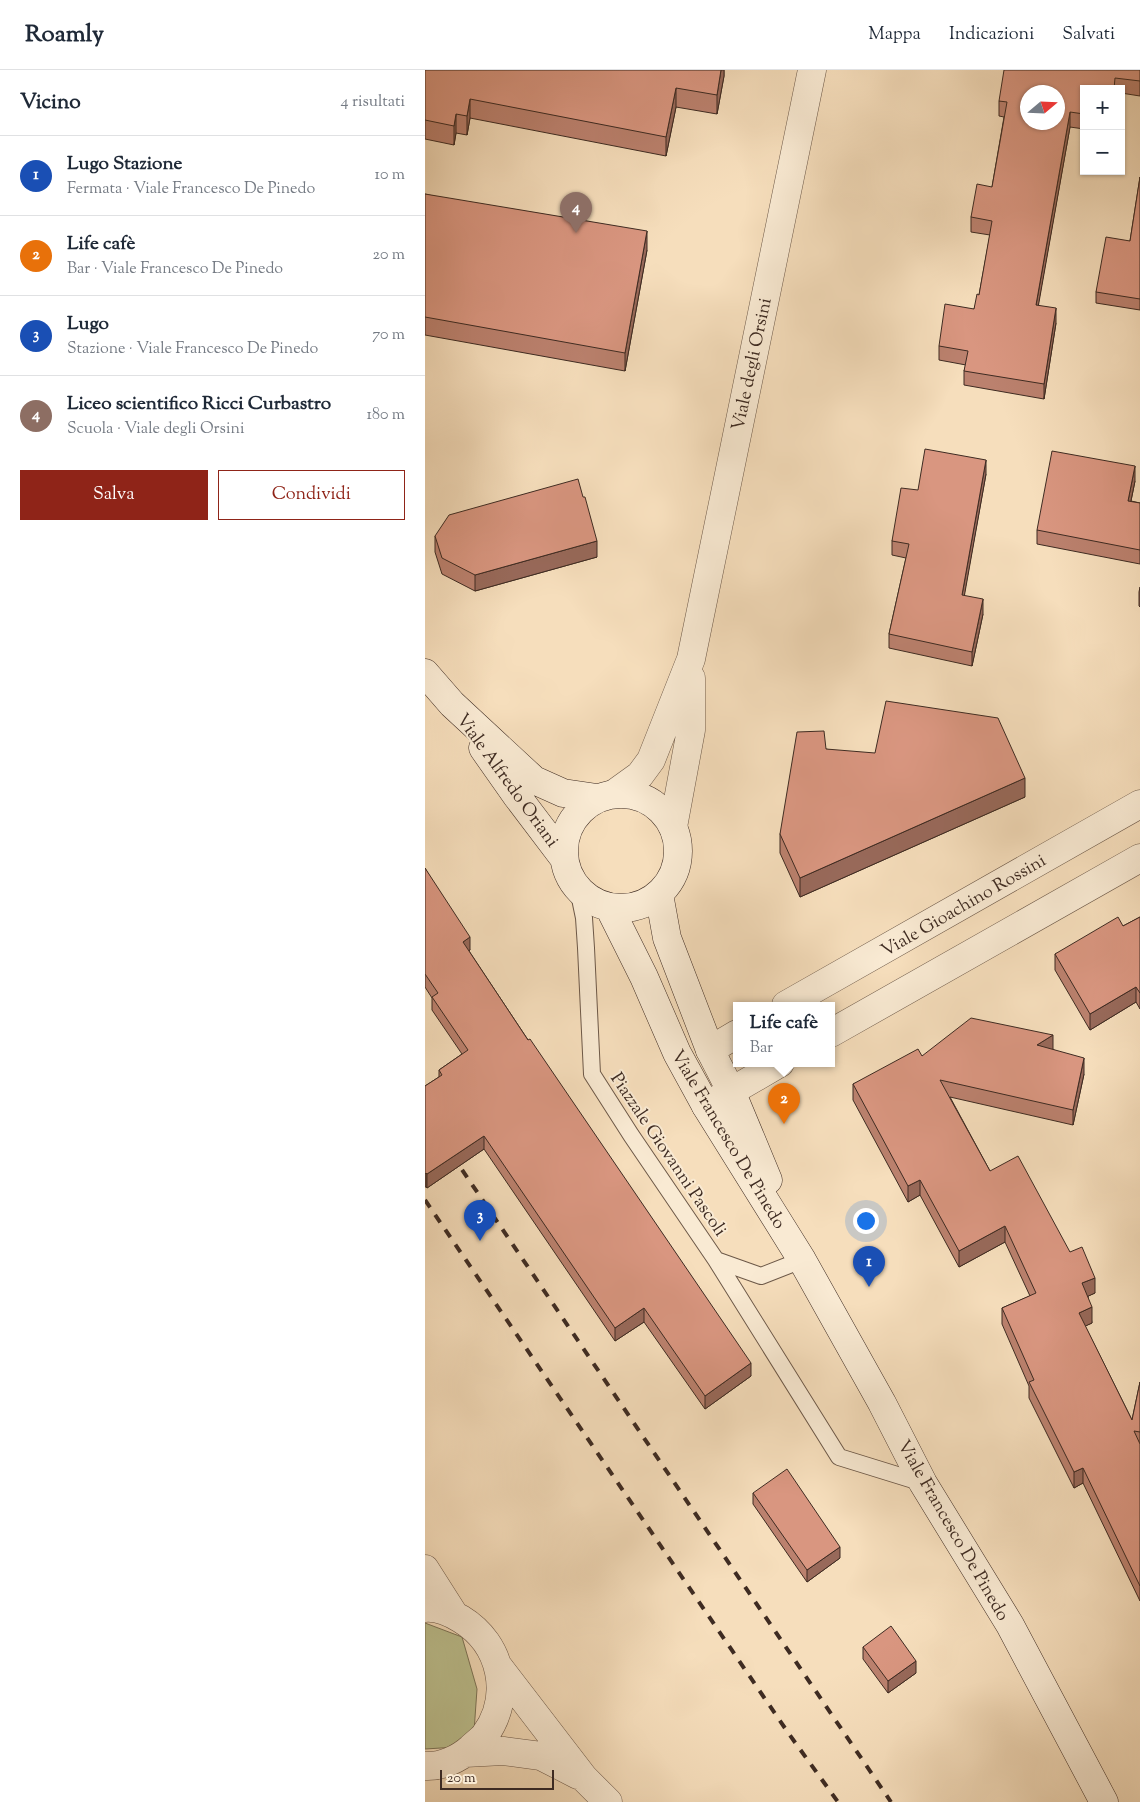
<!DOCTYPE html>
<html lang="it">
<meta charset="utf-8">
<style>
:root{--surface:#fff;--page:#f6f6f7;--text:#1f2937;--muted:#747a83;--line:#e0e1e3;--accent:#8f2418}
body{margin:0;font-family:"Sorts Mill Goudy",serif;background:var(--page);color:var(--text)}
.controls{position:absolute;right:15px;top:15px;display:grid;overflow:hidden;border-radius:0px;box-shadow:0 1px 4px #0004}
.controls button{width:45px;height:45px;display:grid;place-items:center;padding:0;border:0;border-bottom:1px solid var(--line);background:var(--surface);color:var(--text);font:25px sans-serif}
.compass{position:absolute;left:595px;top:15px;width:45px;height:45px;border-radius:50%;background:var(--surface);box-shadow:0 1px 4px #0004;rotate:71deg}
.scale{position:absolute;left:15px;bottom:12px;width:114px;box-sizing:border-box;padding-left:5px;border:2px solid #3e2b22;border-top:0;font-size:14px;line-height:18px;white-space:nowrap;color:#3e2b22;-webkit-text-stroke:4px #f9ead3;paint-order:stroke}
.you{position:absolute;left:440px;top:1150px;width:18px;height:18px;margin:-12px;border:4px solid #fff;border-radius:50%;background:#1a73e8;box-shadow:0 0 0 8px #1a73e833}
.badge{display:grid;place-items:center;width:32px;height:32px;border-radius:50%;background:var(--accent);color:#fff;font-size:16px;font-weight:700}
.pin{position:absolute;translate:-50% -41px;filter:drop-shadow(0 1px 2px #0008)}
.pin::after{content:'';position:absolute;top:26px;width:18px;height:15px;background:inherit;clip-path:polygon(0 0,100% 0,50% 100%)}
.popup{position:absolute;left:308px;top:932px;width:102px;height:65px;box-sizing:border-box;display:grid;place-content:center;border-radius:0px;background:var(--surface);filter:drop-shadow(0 1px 4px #0005);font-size:16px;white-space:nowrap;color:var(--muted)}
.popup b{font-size:19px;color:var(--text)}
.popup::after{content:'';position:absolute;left:50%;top:100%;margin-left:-10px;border:10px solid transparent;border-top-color:var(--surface)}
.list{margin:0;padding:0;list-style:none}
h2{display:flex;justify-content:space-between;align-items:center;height:65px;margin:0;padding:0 20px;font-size:21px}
h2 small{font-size:16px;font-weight:400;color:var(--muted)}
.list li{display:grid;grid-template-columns:32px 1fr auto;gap:15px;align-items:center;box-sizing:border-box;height:80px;padding:0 20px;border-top:1px solid var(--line)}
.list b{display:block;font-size:19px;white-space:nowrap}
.list p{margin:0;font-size:16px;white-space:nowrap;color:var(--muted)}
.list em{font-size:16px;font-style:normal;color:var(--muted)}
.actions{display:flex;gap:10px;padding:15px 20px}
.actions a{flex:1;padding:11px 0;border:1px solid var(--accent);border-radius:0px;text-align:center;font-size:18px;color:var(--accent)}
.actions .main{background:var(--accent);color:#fff}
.map{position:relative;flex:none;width:715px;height:1732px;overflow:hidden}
header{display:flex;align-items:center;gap:30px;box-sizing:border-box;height:70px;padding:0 25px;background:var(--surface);border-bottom:1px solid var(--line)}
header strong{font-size:24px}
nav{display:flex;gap:28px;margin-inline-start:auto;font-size:18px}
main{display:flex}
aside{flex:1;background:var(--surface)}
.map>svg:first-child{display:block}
</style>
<header>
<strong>Roamly</strong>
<nav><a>Mappa</a><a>Indicazioni</a><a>Salvati</a></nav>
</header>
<main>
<aside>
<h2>Vicino<small>4 risultati</small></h2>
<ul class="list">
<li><span class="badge" style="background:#1a4fb4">1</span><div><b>Lugo Stazione</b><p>Fermata · Viale Francesco De Pinedo</p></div><em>10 m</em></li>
<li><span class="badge" style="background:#e8710a">2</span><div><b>Life cafè</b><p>Bar · Viale Francesco De Pinedo</p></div><em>20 m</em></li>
<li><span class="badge" style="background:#1a4fb4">3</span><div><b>Lugo</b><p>Stazione · Viale Francesco De Pinedo</p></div><em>70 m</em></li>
<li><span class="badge" style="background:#8d6e63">4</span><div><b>Liceo scientifico Ricci Curbastro</b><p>Scuola · Viale degli Orsini</p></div><em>180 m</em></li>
</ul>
<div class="actions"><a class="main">Salva</a><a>Condividi</a></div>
</aside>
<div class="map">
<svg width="715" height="1732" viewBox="0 0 715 1732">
<rect width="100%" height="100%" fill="#f6debc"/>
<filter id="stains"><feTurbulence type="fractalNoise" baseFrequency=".004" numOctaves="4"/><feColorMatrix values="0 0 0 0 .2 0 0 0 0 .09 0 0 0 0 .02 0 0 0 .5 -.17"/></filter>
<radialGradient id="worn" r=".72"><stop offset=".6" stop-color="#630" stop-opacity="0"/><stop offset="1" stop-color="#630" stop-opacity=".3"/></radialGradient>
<path fill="#bdc190" stroke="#7e7659" d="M 0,1553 L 37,1567 L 52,1619 L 48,1676 L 0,1679 Z"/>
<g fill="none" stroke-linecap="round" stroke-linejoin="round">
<g stroke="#6c5848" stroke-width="18">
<path id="service" d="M 153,819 L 159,848 L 161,878 L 167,1004 L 206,1065 L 291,1190 L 414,1387 L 498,1413
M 291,1190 L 336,1206 L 377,1190"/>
</g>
<g stroke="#6c5848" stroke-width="29">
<path id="minor" d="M 190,723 L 215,705 L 226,690 L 266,589 L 387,0
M 248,757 L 266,660 L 266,608
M 361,935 L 715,734
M 406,963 L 715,788
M 285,980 L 312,964
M 281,1036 L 355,993
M 0,1499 L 28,1543
M 0,1538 C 12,1537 26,1543 36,1549 C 77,1574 88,1626 60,1665 C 56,1670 50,1674 46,1678 C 34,1689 16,1697 0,1696
M 73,1596 L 159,1708 L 183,1732
M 40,1683 L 78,1681 L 116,1686 L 153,1705"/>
</g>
<g stroke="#3e2b22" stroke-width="29">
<path id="secondary" d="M 0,603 L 27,634 L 109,710 L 138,723 L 172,728
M 58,678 L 91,725 L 138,787
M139 781a57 57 0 1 1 114 0a57 57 0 1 1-114 0Z
M 234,824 L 242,868 L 285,980 L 306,1021 L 343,1110
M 184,837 L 219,907 L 252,983 L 281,1036 L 377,1190 L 457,1333 L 498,1413 L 585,1555 L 679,1732"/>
</g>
<use href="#service" stroke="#f9ead3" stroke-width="16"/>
<use href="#minor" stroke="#f9ead3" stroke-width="28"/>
<use href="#secondary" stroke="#f9ead3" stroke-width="28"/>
<path stroke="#3e2b22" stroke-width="4" stroke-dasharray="9 9" stroke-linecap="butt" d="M 27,1085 L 466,1732
M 0,1130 L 364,1664 L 413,1732"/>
</g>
<path fill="#bb816e" stroke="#3e2b22" d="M 0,0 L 299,0 L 299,6 L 292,44 L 251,37 L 241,86 L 45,48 L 42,65 L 31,63 L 29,75 L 0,69 Z
M 715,0 L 715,26 L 696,23 L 696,19 L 659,19 L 659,59 L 645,57 L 613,235 L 631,253 L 619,329 L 539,315 L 539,301 L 541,295 L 514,290 L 514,276 L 549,239 L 554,225 L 565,165 L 546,162 L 546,147 L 567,117 L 579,47 L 574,46 L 574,31 Z
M 715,107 L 715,240 L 671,233 L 671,222 L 705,171 Z
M 0,124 L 222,180 L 200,301 L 0,265 Z
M 561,404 L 539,525 L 558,544 L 547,596 L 464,578 L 464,564 L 481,488 L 467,485 L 467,471 L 493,420 Z
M 710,411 L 706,431 L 715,433 L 715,494 L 612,474 L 612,460 Z
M 10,466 L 172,487 L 50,521 L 17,504 L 10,482 Z
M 715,517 L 715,537 L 714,536 L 714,522 Z
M 401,679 L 600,727 L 375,827 L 355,783 L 355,764 Z
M 0,798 L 45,880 L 44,881 L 326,1306 L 280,1339 L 219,1252 L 190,1271 L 59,1079 L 2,1118 L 1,1117 L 0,1016 L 14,1007 L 14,1000 L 37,984 L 7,940 L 7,928 L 0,917 Z
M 715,847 L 715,939 L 711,932 L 665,960 L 630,900 L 630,884 L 698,856 Z
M 628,979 L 659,1004 L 648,1055 L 525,1027 L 565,1101 L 645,1182 L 670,1223 L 663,1226 L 667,1253 L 660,1256 L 707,1350 L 715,1312 L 715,1531 L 658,1413 L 649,1418 L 604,1328 L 604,1316 L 577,1254 L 577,1238 L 605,1226 L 580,1172 L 534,1197 L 495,1125 L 483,1132 L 428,1030 L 428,1014 L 497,986 Z
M 328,1423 L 415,1488 L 382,1512 L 328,1434 Z
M 438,1577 L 491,1603 L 463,1623 L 438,1589 Z"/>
<path fill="#98695a" stroke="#3e2b22" d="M 296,0 L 299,0 L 299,6 L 292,44 L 292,25 Z
M 251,18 L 251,37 L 241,86 L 241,67 Z
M 45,29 L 45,48 L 42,65 L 42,46 Z
M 645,42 L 645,57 L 611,249 L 611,235 Z
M 31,44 L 31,63 L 29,75 L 29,56 Z
M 222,161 L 222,180 L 200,301 L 200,283 Z
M 631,238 L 631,253 L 619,329 L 619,314 Z
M 561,390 L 561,404 L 537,539 L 537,525 Z
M 710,396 L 710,411 L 703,445 L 703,431 Z
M 172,471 L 172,487 L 50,521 L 50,505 Z
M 558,529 L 558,544 L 547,596 L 547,582 Z
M 600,708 L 600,727 L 375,827 L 375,808 Z
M 45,867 L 45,880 L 38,885 L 38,872 Z
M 711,917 L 711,932 L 665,960 L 665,944 Z
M 628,965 L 628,981 L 612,975 Z
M 659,988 L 659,1004 L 648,1055 L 648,1040 Z
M 59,1066 L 59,1079 L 2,1118 L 2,1104 Z
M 1,1103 L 1,1117 L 0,1117 L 0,1104 Z
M 495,1110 L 495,1125 L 483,1132 L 483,1116 Z
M 580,1156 L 580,1172 L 534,1197 L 534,1181 Z
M 670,1208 L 670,1223 L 657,1229 L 657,1213 Z
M 667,1237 L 667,1253 L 654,1259 L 654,1243 Z
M 219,1238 L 219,1252 L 190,1271 L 190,1258 Z
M 326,1293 L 326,1306 L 280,1339 L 280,1326 Z
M 658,1398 L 658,1413 L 649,1418 L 649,1402 Z
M 415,1477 L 415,1488 L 382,1512 L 382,1500 Z
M 491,1591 L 491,1603 L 463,1623 L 463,1611 Z"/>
<path fill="#d99680" stroke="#3e2b22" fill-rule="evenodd" d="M 0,0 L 296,0 L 292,25 L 251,18 L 241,67 L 45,29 L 42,46 L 31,44 L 29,56 L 0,50 Z
M 579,0 L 715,0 L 715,11 L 690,8 L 689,19 L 659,19 L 659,44 L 645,42 L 611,235 L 631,238 L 619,314 L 539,301 L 543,281 L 514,276 L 520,234 L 549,239 L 552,224 L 554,225 L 567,151 L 546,147 L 552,114 L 567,117 L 582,32 L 574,31 ZM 602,22 L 632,22 L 632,52 L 602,52 Z
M 715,107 L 715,229 L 671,222 L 681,167 L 705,171 Z
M 0,124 L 222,161 L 200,283 L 0,247 Z
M 500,379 L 561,390 L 537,525 L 558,529 L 547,582 L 464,564 L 484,474 L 467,471 L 476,418 L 493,420 Z
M 627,381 L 710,396 L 703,431 L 715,433 L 715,480 L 612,460 Z
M 153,409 L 158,427 L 160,427 L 172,471 L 50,505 L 17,488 L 10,466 L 24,445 Z
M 461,631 L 573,648 L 600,708 L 375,808 L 355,764 L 372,662 L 399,661 L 401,679 L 450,683 Z
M 0,798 L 45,867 L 38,872 L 103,970 L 105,969 L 326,1293 L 280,1326 L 219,1238 L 190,1258 L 59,1066 L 2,1104 L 1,1103 L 0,1104 L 0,1016 L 17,1005 L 14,1000 L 43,980 L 7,927 L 13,923 L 0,904 Z
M 693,847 L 698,856 L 715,847 L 715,923 L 711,917 L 665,944 L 630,884 Z
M 546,948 L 628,965 L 612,975 L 659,988 L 648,1040 L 515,1010 L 565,1101 L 593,1086 L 645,1182 L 657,1177 L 670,1208 L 657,1213 L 667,1237 L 654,1243 L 707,1350 L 715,1312 L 715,1362 L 709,1361 L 715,1374 L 715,1516 L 658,1398 L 649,1402 L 604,1312 L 609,1310 L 577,1238 L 611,1223 L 580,1156 L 534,1181 L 495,1110 L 483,1116 L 428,1014 L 493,979 L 497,986 Z
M 362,1399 L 415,1477 L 382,1500 L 328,1423 Z
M 466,1556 L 491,1591 L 463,1611 L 438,1577 Z"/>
<g text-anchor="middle" stroke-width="4" stroke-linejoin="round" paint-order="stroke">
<g font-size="18" fill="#3e2b22" stroke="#f9ead3">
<text transform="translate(326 294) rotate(-78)" y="6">Viale degli Orsini</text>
<text transform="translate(83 710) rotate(54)" y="6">Viale Alfredo Oriani</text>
<text transform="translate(538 835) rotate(-30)" y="6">Viale Gioachino Rossini</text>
<text transform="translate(304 1069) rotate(59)" y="6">Viale Francesco De Pinedo</text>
<text transform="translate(244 1084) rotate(56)" y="6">Piazzale Giovanni Pascoli</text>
<text transform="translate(529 1460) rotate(60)" y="6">Viale Francesco De Pinedo</text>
</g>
</g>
<rect width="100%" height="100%" filter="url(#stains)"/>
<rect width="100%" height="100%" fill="url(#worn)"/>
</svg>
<div class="controls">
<button>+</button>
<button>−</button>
</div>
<svg class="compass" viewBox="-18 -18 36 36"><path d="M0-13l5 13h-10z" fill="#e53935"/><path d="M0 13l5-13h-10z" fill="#747a83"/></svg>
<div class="scale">20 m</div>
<div class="you"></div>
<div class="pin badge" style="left:444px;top:1217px;background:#1a4fb4">1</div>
<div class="pin badge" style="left:359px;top:1054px;background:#e8710a">2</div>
<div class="popup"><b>Life cafè</b>Bar</div>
<div class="pin badge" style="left:55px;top:1171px;background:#1a4fb4">3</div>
<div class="pin badge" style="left:151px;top:163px;background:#8d6e63">4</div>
</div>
</main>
